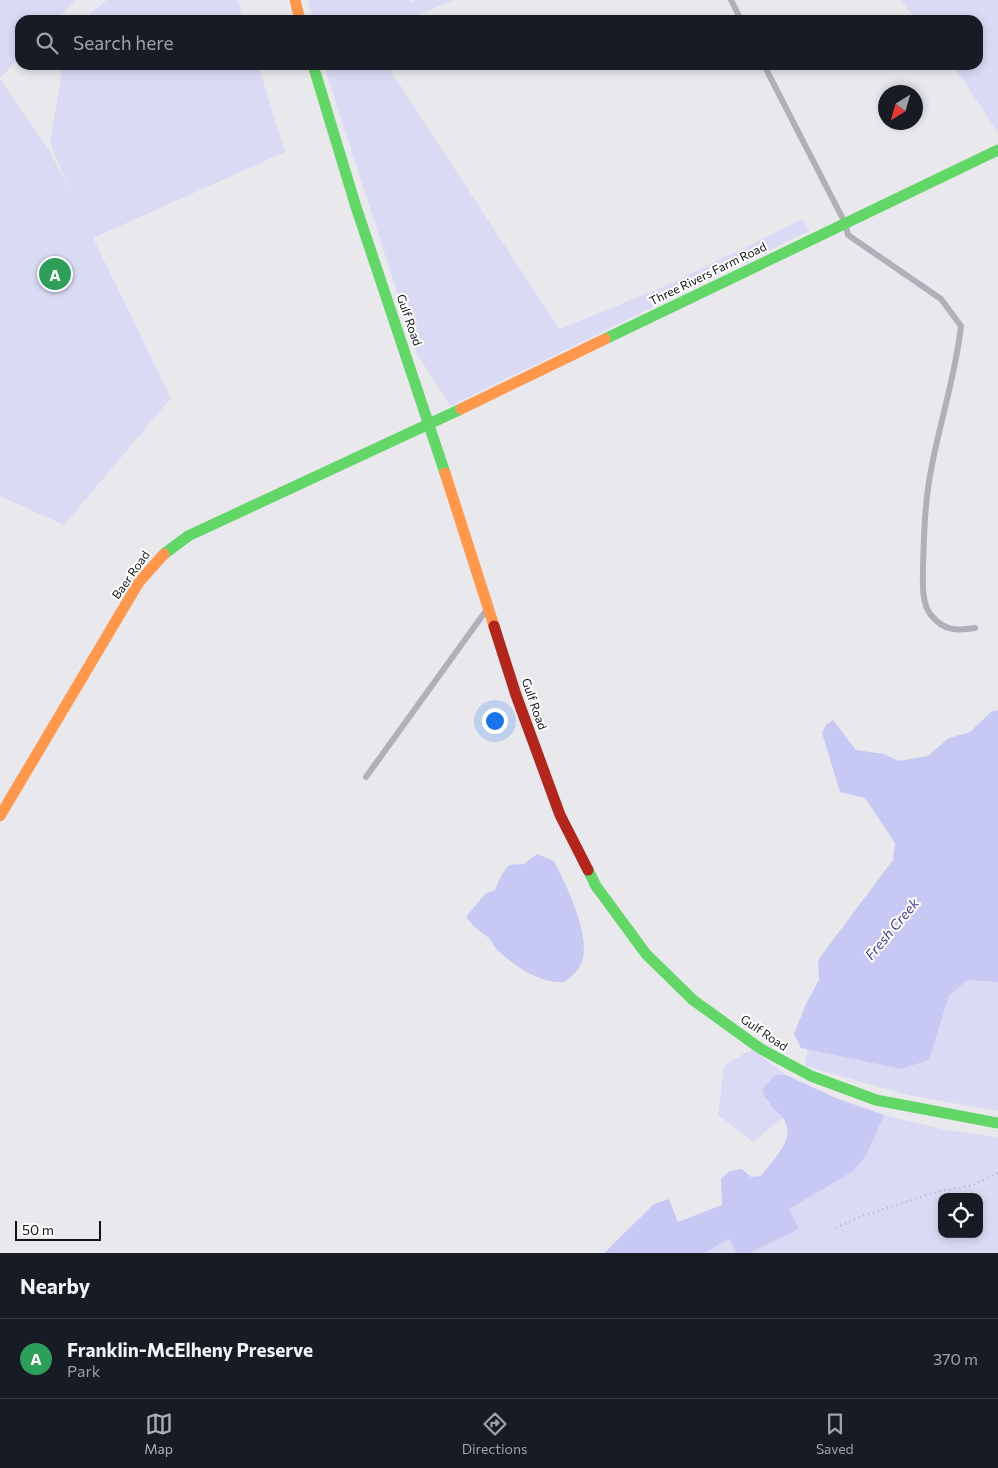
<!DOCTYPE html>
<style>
:root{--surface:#171b24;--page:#20242c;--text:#f1f3f6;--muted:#9ea1a6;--line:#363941;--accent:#aeb0b3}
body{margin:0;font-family:Commissioner,sans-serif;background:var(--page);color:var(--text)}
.controls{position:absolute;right:15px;bottom:15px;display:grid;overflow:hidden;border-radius:10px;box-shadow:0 2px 8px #0003}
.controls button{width:45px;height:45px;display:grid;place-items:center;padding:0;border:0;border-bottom:1px solid var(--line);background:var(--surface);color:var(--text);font:25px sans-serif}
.compass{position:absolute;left:878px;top:85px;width:45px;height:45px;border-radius:50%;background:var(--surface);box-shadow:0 2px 8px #0003;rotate:217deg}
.scale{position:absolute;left:15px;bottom:12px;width:86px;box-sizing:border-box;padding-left:5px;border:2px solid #121316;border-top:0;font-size:14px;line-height:18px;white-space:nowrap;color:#121316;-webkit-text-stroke:4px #fff;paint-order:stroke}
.you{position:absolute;left:494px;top:720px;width:18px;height:18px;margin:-12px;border:4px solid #fff;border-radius:50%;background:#1a73e8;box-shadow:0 0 0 8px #1a73e833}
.badge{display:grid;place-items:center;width:32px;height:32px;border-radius:50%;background:var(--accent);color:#fff;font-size:16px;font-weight:700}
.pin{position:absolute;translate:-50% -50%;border:2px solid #fff;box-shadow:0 1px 5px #0006}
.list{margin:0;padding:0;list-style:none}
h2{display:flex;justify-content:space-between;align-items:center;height:65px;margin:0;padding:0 20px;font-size:21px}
h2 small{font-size:16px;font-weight:400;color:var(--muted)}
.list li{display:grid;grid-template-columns:32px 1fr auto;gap:15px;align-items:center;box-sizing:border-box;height:80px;padding:0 20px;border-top:1px solid var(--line)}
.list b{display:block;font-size:19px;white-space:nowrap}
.list p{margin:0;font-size:16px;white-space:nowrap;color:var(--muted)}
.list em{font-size:16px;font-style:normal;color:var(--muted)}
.icon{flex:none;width:28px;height:28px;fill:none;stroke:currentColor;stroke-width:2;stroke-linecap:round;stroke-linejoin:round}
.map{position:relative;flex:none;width:998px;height:1253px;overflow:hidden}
.search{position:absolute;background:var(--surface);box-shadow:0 2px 8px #0003;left:15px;right:15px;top:15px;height:55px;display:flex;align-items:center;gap:12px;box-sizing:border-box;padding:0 18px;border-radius:15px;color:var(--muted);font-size:19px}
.sheet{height:145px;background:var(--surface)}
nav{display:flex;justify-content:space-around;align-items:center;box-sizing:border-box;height:70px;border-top:1px solid var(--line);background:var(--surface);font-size:14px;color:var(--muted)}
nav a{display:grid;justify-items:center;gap:2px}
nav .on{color:var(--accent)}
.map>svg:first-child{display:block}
</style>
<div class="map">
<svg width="998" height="1253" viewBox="0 0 998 1253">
<rect width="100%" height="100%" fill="#e8e8ed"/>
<path fill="#dadaf4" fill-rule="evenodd" d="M 0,0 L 76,0 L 56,20 L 20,20 L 20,57 L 0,78 Z
M 107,0 L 238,0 L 244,20 L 82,20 Z
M 308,0 L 409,0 L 411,2 L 415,0 L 455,0 L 405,20 L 313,20 Z
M 900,0 L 998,0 L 998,133 L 953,65 L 978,65 L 978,20 L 917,20 Z
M 63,65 L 258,65 L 285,152 L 93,238 L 171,398 L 64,525 L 0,496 L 0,79 L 49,150 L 72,194 L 50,143 Z
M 324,65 L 387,65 L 559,329 L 663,287 L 803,219 L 809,231 L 450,406 L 417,354 Z
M 966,980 L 998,982 L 998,1111 L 908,1095 L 805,1066 L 807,1049 L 901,1069 L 929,1060 L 949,996 Z
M 752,1049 L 786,1075 L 775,1075 L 765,1100 L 783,1117 L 753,1142 L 718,1115 L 724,1066 Z
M 884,1115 L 946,1130 L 998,1137 L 998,1253 L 750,1253 L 799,1229 L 789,1209 L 852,1172 L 866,1156 ZM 942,1197 L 979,1197 L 979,1234 L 942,1234 Z
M 729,1239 L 737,1253 L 704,1253 Z"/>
<path fill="#c8c8f5" d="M 998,710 L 998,982 L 967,980 L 949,996 L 929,1060 L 901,1069 L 801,1048 L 794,1034 L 806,1004 L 819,980 L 818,960 L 893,860 L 895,843 L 865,798 L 840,792 L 822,733 L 826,725 L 833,720 L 856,750 L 884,754 L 898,761 L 928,756 L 949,738 L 970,732 L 991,712 Z
M 537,854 L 554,861 C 566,885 591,935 582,961 C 579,970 572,976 565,982 C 540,984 516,967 497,950 C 494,947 492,941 489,938 C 478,929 476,930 466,917 L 485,894 L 495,890 L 502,874 L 509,865 L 524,864 Z
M 775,1075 L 786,1075 L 836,1098 L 884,1115 L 866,1156 L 852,1172 L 789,1209 L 799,1229 L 750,1253 L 737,1253 L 729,1239 L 704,1253 L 604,1253 L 654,1204 L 669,1199 L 678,1222 L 722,1205 L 721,1179 L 730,1171 L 742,1169 L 751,1177 L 761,1176 C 773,1159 801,1135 780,1115 C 772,1106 765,1101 762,1090 Z"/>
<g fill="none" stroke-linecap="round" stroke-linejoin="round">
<path stroke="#afafb7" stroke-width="2" stroke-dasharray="1 4" stroke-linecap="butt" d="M 836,1228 L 862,1216 L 940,1191 L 970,1186 L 998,1173"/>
<path stroke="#b0b0bb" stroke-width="6" d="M 731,0 L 741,20
M 764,65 L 845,223 L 848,235 L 941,299 L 961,326 C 956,372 942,415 933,460 C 925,496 924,531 923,567 C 923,581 921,603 931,615 C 944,631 956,631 975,628
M 366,777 L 485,612"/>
<path stroke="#63d668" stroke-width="11" d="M 313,65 L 356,207 L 445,473
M 605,339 L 998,150
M 164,554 L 188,536 L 461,409
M 588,870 L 596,886 L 646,954 L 693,1000 L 761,1049 L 811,1076 L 876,1100 L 998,1123"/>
<path stroke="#ff974d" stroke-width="11" d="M 295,0 L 300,20
M 461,409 L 605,339
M 445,473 L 494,626
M 0,816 L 139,582 L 164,554"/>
<path stroke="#b3261e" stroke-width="11" d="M 494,626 L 516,695 L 560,815 L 588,870"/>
</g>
<g text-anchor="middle" stroke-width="4" stroke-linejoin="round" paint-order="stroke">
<g font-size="12" fill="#121316" stroke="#fff">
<text transform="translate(708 274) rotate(-26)" y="4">Three Rivers Farm Road</text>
<text transform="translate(409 320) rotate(71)" y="4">Gulf Road</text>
<text transform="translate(131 575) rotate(-55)" y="4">Baer Road</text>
<text transform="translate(534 704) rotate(71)" y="4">Gulf Road</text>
<text transform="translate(764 1033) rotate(34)" y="4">Gulf Road</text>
</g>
<g font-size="14" font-style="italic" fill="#443a90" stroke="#fff">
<text transform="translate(892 929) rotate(-50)" y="5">Fresh Creek</text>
</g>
</g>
</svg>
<div class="controls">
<button><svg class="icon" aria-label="locate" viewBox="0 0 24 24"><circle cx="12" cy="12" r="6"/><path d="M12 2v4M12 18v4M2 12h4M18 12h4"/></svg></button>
</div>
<svg class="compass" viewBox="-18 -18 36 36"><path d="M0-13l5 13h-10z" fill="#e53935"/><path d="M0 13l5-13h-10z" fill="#9ea1a6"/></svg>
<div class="scale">50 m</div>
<div class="you"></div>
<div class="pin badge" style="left:55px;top:274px;background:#2e9e5b">A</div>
<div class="search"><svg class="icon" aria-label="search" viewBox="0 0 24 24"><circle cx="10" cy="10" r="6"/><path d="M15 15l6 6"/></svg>Search here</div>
</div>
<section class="sheet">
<h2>Nearby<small></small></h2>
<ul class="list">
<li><span class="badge" style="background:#2e9e5b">A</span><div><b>Franklin-McElheny Preserve</b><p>Park</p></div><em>370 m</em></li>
</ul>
</section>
<nav>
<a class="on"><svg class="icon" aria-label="map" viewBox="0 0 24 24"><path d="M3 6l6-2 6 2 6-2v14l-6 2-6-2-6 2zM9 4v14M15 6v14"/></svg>Map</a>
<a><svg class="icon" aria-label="directions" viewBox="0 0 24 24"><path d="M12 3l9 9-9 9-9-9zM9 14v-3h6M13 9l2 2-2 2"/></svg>Directions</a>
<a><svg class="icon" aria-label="saved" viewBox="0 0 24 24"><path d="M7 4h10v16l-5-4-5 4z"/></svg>Saved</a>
</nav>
